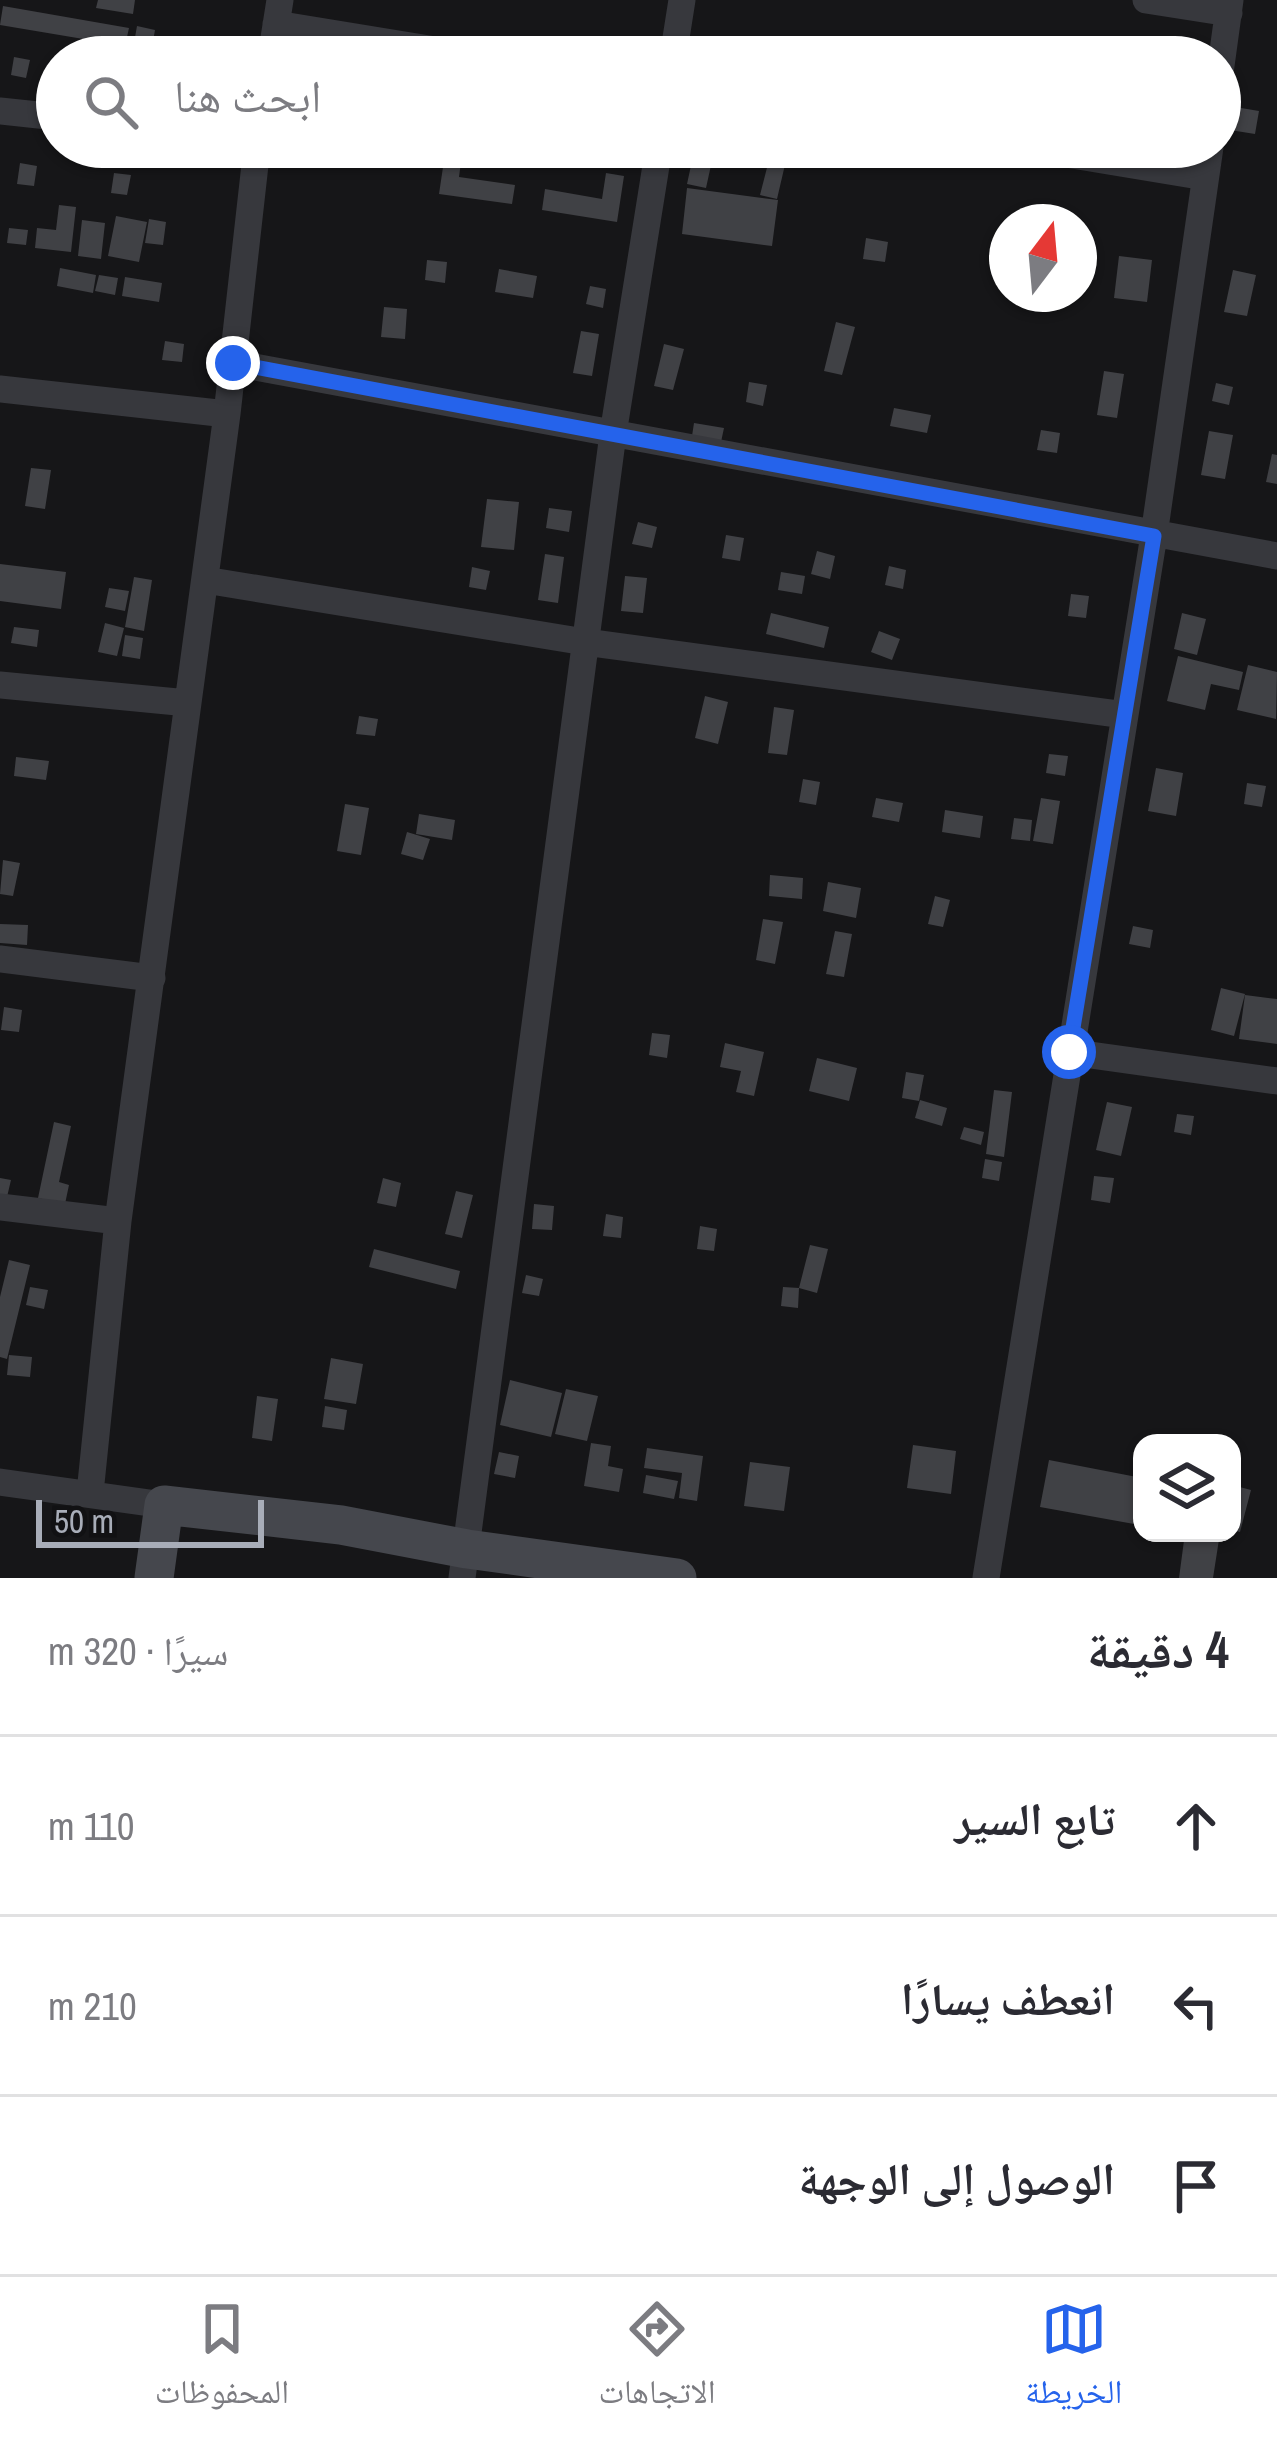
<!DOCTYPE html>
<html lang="ar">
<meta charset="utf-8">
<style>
:root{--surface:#fff;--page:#f7f7f7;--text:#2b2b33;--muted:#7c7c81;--line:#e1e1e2;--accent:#2563eb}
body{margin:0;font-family:"Archivo Narrow","Noto Naskh Arabic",sans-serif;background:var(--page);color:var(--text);direction:rtl}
.controls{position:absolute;right:36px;bottom:36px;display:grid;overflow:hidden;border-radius:24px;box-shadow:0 3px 9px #0004}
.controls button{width:108px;height:108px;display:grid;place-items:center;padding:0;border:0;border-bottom:3px solid var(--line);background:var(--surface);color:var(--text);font:60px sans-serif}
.compass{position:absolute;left:989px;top:204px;width:108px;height:108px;border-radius:50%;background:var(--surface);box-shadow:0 3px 9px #0004;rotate:16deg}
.scale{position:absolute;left:36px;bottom:30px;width:228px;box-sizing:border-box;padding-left:12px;border:6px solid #a8adb8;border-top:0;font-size:33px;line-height:42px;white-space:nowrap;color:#a8adb8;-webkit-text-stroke:9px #111113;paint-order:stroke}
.stop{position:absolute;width:36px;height:36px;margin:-27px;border:9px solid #2563eb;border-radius:50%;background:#fff}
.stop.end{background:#2563eb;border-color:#fff;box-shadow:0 3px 12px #0008}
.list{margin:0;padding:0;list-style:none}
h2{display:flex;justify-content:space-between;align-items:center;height:156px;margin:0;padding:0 48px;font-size:51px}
h2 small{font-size:39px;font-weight:400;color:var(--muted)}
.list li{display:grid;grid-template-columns:78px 1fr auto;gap:36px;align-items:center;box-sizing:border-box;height:180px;padding:0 48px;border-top:3px solid var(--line)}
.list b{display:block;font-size:45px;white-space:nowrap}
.list em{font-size:39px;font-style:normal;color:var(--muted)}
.icon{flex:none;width:66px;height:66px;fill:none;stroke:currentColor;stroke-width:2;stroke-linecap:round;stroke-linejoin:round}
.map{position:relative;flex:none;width:1277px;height:1578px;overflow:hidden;direction:ltr}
.search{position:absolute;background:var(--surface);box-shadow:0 3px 9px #0004;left:36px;right:36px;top:36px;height:132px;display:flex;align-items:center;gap:30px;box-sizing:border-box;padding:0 42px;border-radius:66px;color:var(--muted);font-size:45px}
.sheet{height:696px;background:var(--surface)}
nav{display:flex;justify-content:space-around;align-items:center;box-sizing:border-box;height:168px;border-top:3px solid var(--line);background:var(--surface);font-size:33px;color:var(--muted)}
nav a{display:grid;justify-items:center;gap:6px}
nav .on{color:var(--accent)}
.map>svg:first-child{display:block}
</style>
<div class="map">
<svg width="1277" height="1578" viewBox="0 0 1277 1578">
<rect width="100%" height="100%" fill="#161618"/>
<path fill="#404145" d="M 98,0 L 135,0 L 133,14 L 96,8 Z
M 3,6 L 129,28 L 125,46 L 0,25 Z
M 137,26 L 155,30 L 152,47 L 134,43 Z
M 781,38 L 798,42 L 795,57 L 778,55 Z
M 133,47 L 152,51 L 151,57 L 131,57 Z
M 14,57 L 30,60 L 26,78 L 11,75 Z
M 1235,107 L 1259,111 L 1255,134 L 1230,130 Z
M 446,147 L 494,147 L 492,159 L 462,154 L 459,177 L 515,185 L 512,204 L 439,194 Z
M 610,147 L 628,147 L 625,165 L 607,162 Z
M 695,147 L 715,147 L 706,188 L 687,184 Z
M 771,152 L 787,156 L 777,199 L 760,195 Z
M 20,163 L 37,166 L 34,186 L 17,184 Z
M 114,173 L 131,175 L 127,195 L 111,193 Z
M 606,173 L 624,176 L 617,222 L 542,210 L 545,189 L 602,199 Z
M 687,188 L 778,200 L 772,246 L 682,234 Z
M 59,205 L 76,207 L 71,252 L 35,248 L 37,228 L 56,230 Z
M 116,216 L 147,222 L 139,262 L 108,256 Z
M 149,219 L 166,222 L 163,245 L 145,243 Z
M 82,220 L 105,223 L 101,259 L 78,256 Z
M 9,228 L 28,230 L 26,245 L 7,243 Z
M 866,238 L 888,242 L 885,262 L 863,259 Z
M 1119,256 L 1152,260 L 1147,302 L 1114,298 Z
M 427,260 L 447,262 L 445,283 L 425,280 Z
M 60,268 L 96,275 L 93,293 L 57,286 Z
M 499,269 L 537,276 L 533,298 L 495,292 Z
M 1233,270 L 1256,275 L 1247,316 L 1224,312 Z
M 99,275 L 118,278 L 115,295 L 95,291 Z
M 125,277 L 162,283 L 159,302 L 122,296 Z
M 590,286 L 606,289 L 603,308 L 586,304 Z
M 384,307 L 407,309 L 405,339 L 381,337 Z
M 836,322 L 855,327 L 842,375 L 824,371 Z
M 581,331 L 599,334 L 592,376 L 573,373 Z
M 165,341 L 184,344 L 182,362 L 162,360 Z
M 664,344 L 684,349 L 673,390 L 654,386 Z
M 1104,371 L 1124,374 L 1117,418 L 1097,415 Z
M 749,382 L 767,385 L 763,406 L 746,402 Z
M 1216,383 L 1233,387 L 1229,405 L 1212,401 Z
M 894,408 L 931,415 L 927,433 L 890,426 Z
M 694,423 L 724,428 L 721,442 L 692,436 Z
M 1041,430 L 1060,433 L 1057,453 L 1037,450 Z
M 1209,431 L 1233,435 L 1225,479 L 1201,475 Z
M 1272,454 L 1277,455 L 1277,484 L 1266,482 Z
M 31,468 L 51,470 L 45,509 L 25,506 Z
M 487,499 L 519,502 L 514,550 L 481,547 Z
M 549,508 L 572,511 L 569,532 L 546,528 Z
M 638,522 L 657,527 L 652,548 L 632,544 Z
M 726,535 L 744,538 L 740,561 L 722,558 Z
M 817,551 L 835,556 L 830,579 L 811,574 Z
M 545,554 L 564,557 L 558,603 L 538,600 Z
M 0,564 L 66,572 L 61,609 L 0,601 Z
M 889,566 L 906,570 L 903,589 L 885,585 Z
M 472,567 L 490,571 L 486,590 L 469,587 Z
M 781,572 L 805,576 L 802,594 L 778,590 Z
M 625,576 L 647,578 L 643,613 L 621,611 Z
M 134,577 L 152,580 L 144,631 L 125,627 Z
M 109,588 L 129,591 L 125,611 L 105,607 Z
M 1071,594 L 1089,596 L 1086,618 L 1068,616 Z
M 771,613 L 829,627 L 824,648 L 766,634 Z
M 1182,613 L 1206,619 L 1197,655 L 1174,649 Z
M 105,623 L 124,628 L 117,656 L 98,652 Z
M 14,627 L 39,630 L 37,647 L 11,643 Z
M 879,631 L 900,639 L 892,660 L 871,652 Z
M 125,635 L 143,638 L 140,659 L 122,656 Z
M 1178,656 L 1243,672 L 1239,690 L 1211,684 L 1205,710 L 1167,701 Z
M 1248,665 L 1277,672 L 1276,719 L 1237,710 Z
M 705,696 L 728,702 L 718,744 L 695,738 Z
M 774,707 L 794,710 L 787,755 L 768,753 Z
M 359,716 L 378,719 L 375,736 L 356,734 Z
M 1049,754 L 1068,756 L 1065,776 L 1046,773 Z
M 16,757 L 49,761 L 46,780 L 14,776 Z
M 1156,768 L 1183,773 L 1176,816 L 1148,811 Z
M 803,779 L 820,782 L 816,805 L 799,802 Z
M 1247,783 L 1266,786 L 1262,807 L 1244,804 Z
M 876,798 L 903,803 L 899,822 L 872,817 Z
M 1041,798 L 1060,801 L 1053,844 L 1033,841 Z
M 345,804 L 369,808 L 361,855 L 337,851 Z
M 945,810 L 983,816 L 980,838 L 942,832 Z
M 419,814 L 455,820 L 452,840 L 416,834 Z
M 1014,818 L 1032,820 L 1030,841 L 1011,839 Z
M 407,832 L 430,839 L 423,860 L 401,854 Z
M 3,860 L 20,863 L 13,896 L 0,894 Z
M 770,875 L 803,878 L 802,899 L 769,896 Z
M 828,882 L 861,888 L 856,918 L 823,911 Z
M 935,896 L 950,900 L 943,927 L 928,924 Z
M 763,919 L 783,922 L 775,964 L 756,960 Z
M 0,924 L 28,925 L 27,945 L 0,943 Z
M 1133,926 L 1153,930 L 1150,948 L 1129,944 Z
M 835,931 L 852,934 L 844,977 L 826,974 Z
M 1221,988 L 1245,994 L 1234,1036 L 1211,1030 Z
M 1245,995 L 1277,999 L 1277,1044 L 1239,1039 Z
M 4,1007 L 22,1010 L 19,1032 L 1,1030 Z
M 652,1033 L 670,1035 L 667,1058 L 649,1055 Z
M 725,1043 L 764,1052 L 754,1096 L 736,1092 L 741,1071 L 720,1067 Z
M 817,1058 L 857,1068 L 849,1101 L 809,1091 Z
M 906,1072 L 924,1075 L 919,1101 L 902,1098 Z
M 994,1090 L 1012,1092 L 1004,1157 L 986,1154 Z
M 920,1100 L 947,1108 L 942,1126 L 915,1118 Z
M 1107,1102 L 1132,1107 L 1121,1156 L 1096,1150 Z
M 1177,1114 L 1194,1116 L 1191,1135 L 1174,1132 Z
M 54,1122 L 71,1126 L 59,1182 L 69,1185 L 65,1204 L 38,1198 Z
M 964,1127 L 984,1132 L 981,1145 L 960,1139 Z
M 985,1159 L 1002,1162 L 999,1181 L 982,1178 Z
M 1094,1176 L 1114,1178 L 1110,1203 L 1091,1200 Z
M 0,1178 L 11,1180 L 7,1197 L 0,1195 Z
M 383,1178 L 401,1183 L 396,1207 L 377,1203 Z
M 456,1191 L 473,1195 L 462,1238 L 445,1234 Z
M 534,1204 L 554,1206 L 552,1230 L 532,1229 Z
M 606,1214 L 623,1217 L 621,1238 L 603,1236 Z
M 700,1226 L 717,1229 L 714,1251 L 697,1249 Z
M 810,1245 L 828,1249 L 817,1293 L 799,1288 Z
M 374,1249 L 460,1271 L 456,1289 L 369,1267 Z
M 9,1260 L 30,1265 L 7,1359 L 0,1357 L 0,1297 Z
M 526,1275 L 543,1279 L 539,1296 L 522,1293 Z
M 30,1287 L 48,1290 L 44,1309 L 26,1305 Z
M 783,1287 L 799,1288 L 798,1308 L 781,1306 Z
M 9,1355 L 32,1357 L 30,1377 L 7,1375 Z
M 331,1358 L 363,1364 L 356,1404 L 324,1399 Z
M 510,1380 L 562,1393 L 551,1437 L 500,1425 Z
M 566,1389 L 598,1396 L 587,1441 L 555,1434 Z
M 257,1396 L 278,1399 L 272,1441 L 252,1438 Z
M 325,1406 L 347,1410 L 344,1430 L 322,1427 Z
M 591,1443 L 611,1446 L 608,1466 L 623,1469 L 619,1492 L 584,1486 Z
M 913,1445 L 956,1451 L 951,1494 L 907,1488 Z
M 647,1448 L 703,1456 L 697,1501 L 679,1498 L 682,1473 L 644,1468 Z
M 499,1452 L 519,1456 L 515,1478 L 494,1474 Z
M 1049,1460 L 1142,1478 L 1134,1524 L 1040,1507 Z
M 750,1462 L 790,1467 L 784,1511 L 744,1506 Z
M 646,1475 L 678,1481 L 674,1499 L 643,1493 Z
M 1232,1485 L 1251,1490 L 1240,1532 L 1232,1530 Z
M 1185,1533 L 1220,1533 L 1213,1578 L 1179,1578 Z"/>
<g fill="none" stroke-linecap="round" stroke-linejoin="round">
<path stroke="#37383d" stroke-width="27" d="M 1146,0 L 1229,13
M 276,24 L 478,57
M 271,57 L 280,0
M 673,57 L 682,0
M 1220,73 L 1230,0
M 0,111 L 57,117
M 1024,147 L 1205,177
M 233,363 L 1277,556
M 0,389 L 227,414
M 205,580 L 585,642 L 1125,715
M 0,685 L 188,703
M 0,959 L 152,978
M 1069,1052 L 1277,1081
M 0,1207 L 118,1221
M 0,1482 L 164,1505
M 90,1493 L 118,1221 L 227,414 L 257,147
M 462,1578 L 613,434 L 659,147
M 986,1578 L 1154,535 L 1210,147"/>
<path stroke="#45474d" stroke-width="39" d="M 154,1578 L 164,1505 L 341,1525 L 467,1549 L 677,1578"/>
</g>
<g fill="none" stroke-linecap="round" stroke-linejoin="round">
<path stroke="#2563eb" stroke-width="15" d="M 233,363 L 1154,536 L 1069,1052"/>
</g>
</svg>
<div class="controls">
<button><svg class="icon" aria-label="layers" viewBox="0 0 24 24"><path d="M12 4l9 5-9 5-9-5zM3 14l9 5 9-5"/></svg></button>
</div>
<svg class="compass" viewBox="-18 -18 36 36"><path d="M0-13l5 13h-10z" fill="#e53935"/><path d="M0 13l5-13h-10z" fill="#7c7c81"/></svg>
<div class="scale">50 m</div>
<div class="stop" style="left:1069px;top:1052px"></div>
<div class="stop end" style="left:233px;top:363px"></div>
<div class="search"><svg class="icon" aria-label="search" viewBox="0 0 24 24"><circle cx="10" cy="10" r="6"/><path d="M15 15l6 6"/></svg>ابحث هنا</div>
</div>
<section class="sheet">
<h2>4 دقيقة<small>سيرًا · 320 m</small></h2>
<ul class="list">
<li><svg class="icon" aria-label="ahead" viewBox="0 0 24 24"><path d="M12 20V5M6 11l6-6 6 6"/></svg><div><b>تابع السير</b></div><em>110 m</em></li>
<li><svg class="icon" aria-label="left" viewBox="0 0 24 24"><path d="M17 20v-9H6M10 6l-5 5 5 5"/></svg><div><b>انعطف يسارًا</b></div><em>210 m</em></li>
<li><svg class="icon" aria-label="arrive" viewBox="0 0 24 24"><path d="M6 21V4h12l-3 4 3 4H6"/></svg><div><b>الوصول إلى الوجهة</b></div></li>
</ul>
</section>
<nav>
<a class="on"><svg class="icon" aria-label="map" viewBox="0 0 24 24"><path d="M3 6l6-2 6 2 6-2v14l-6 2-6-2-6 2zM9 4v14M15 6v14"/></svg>الخريطة</a>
<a><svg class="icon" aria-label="directions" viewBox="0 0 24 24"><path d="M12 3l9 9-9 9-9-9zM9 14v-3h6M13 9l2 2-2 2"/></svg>الاتجاهات</a>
<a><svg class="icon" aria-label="saved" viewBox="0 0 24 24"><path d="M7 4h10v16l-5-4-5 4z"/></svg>المحفوظات</a>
</nav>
